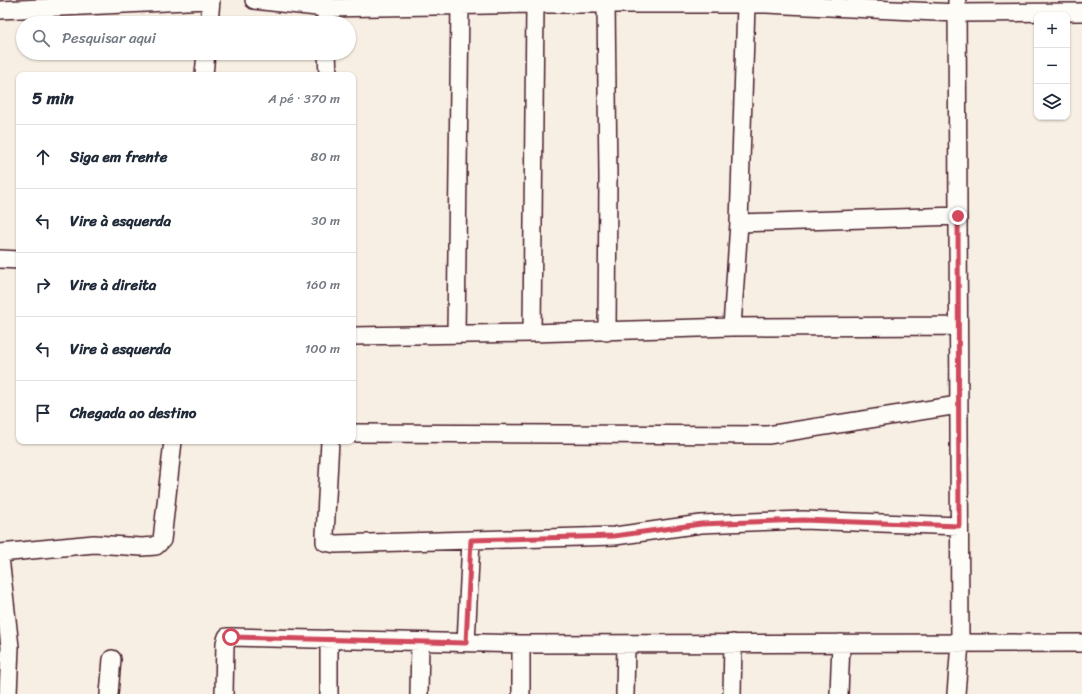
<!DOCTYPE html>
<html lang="pt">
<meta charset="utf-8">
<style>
:root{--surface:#fff;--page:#f2f2f3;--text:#1f2937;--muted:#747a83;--line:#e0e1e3}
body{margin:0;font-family:Sriracha,sans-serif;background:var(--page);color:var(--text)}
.controls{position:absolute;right:12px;top:12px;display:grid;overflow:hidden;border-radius:8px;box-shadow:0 1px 3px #0004}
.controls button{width:36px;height:36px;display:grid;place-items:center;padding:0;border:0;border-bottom:1px solid var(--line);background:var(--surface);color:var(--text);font:20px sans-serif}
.stop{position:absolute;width:12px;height:12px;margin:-9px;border:3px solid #d1495b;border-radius:50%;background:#fff}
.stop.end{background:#d1495b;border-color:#fff;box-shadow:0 1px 4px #0008}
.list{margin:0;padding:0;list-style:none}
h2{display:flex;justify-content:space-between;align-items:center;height:52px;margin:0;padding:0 16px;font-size:17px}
h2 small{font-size:13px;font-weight:400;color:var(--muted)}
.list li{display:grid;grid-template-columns:26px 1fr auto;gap:12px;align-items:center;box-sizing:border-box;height:64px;padding:0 16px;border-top:1px solid var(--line)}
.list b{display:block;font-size:15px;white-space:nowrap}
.list em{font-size:13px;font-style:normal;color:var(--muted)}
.icon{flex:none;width:22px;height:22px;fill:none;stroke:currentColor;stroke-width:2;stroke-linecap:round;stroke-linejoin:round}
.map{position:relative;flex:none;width:1082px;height:694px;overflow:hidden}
.search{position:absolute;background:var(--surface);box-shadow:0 1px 3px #0004;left:16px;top:16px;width:340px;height:44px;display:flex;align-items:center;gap:10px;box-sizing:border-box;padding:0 14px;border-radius:22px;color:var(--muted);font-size:15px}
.panel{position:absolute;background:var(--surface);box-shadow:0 1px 3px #0004;left:16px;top:72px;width:340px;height:372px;border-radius:8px}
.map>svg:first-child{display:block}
</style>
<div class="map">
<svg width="1082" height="694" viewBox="0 0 1082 694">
<rect width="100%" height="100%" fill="#f7efe3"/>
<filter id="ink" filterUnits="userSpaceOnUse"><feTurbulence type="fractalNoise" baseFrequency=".025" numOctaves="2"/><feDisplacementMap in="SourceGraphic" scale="8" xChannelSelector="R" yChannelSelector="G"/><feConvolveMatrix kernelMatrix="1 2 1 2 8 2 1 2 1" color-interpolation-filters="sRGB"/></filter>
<g filter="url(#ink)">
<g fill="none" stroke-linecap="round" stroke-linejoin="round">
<g stroke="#4a1f2b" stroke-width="20">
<path id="minor" d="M 254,0 L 326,8 L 535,4 L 766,4 L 957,13 L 1082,12
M 326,0 L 326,23
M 606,3 L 608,177 L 607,332
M 0,10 L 207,0
M 209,23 L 211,0
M 327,53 L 328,75
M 204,75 L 206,53
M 739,223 L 958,216
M 0,259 L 19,260
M 732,327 L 739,223 L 746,5
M 532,333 L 535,4
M 456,334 L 460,4
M 353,336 L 532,333 L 732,327 L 958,326
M 353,433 L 768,435 L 958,405
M 330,441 L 325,535 L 325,542 L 335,544 L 615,536 L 701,524 L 803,520 L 959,526
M 0,553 L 94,544 L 142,547 L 156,546 L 162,540 L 173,441
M 0,557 L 10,647 L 8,694
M 466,643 L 471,540
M 109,694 L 112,659
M 224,694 L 225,643 L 227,637 L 231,637 L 521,644 L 1082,643
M 329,694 L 329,639
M 419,694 L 420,642
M 521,694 L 521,644
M 625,694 L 626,644
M 732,694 L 733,643
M 839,694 L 841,643
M 956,694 L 960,643 L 957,0"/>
</g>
<use href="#minor" stroke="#fdfcf7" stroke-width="17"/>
</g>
</g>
<g fill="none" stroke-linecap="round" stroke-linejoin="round" filter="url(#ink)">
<path stroke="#d1495b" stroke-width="5" d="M 231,637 L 466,643 L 471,540 L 614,536 L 701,524 L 803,520 L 959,526 L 958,216"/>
</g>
</svg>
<div class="controls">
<button>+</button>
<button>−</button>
<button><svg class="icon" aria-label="layers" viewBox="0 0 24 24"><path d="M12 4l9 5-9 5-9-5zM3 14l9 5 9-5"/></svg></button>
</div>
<div class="stop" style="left:231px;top:637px"></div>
<div class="stop end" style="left:958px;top:216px"></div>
<div class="search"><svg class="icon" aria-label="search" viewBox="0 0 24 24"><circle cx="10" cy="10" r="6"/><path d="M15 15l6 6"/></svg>Pesquisar aqui</div>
<section class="panel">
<h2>5 min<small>A pé · 370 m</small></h2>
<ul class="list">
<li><svg class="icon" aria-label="ahead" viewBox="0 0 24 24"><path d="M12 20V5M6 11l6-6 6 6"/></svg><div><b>Siga em frente</b></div><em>80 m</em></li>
<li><svg class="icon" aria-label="left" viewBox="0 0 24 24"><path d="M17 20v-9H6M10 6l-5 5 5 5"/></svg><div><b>Vire à esquerda</b></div><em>30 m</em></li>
<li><svg class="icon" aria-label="right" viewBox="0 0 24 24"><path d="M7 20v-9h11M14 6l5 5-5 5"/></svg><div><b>Vire à direita</b></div><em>160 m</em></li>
<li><svg class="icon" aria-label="left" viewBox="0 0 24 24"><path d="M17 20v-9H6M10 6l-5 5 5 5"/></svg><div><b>Vire à esquerda</b></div><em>100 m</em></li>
<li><svg class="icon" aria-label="arrive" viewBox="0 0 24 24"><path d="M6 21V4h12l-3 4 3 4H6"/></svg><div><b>Chegada ao destino</b></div></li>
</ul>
</section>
</div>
